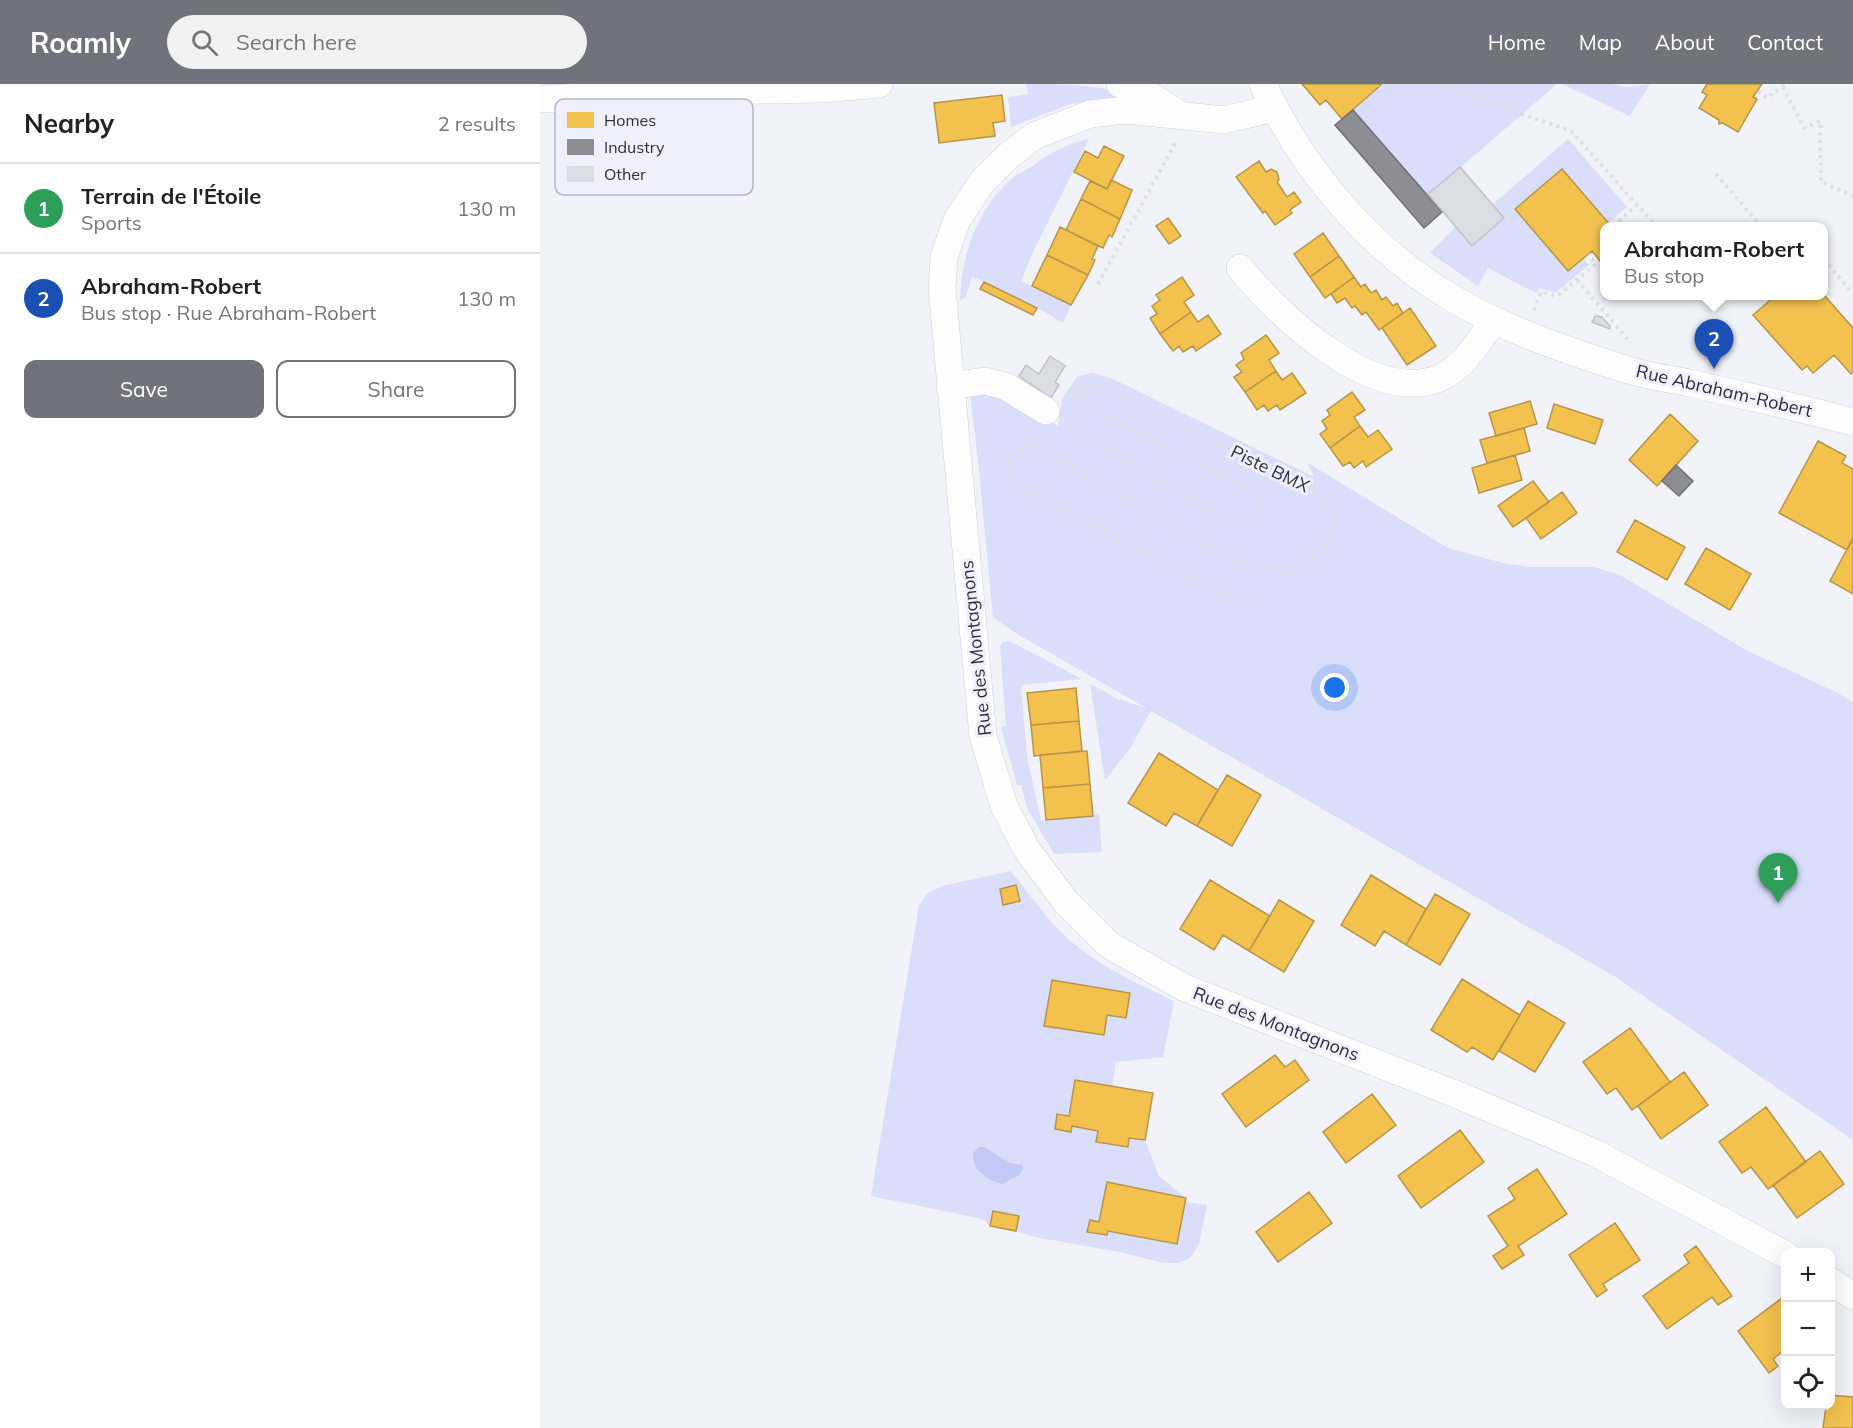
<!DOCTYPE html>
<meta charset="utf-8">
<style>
:root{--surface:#fff;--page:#f2f2f2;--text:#222;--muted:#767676;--line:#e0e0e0;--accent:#71737c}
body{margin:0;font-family:Mulish,sans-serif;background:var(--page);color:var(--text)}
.controls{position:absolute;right:18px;bottom:18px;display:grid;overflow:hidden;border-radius:12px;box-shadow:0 6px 24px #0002}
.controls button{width:54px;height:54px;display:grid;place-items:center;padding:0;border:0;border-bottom:2px solid var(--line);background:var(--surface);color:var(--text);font:30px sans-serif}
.you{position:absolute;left:795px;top:604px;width:21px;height:21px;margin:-15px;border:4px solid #fff;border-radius:50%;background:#1a73e8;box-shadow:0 0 0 9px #1a73e833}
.badge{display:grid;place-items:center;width:39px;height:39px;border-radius:50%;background:var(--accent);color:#fff;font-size:20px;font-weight:700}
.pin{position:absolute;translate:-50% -50px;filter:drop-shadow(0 2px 3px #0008)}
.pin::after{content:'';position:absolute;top:32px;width:21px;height:18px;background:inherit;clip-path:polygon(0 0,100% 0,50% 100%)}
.popup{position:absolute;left:1060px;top:138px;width:228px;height:78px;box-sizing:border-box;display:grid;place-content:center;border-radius:12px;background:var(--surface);filter:drop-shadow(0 2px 4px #0005);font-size:20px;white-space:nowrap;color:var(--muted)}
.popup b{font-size:22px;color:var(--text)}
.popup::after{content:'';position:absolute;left:50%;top:100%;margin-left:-12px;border:12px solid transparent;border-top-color:var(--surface)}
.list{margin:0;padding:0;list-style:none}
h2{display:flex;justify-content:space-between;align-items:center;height:78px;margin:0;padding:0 24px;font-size:26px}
h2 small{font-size:20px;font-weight:400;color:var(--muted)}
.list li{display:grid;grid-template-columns:39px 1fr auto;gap:18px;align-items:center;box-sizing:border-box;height:90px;padding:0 24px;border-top:2px solid var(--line)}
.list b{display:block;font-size:22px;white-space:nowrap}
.list p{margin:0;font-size:20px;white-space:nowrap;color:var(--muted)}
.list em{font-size:20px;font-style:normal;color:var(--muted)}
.actions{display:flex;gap:12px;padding:18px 24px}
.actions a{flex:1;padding:14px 0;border:2px solid var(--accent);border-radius:12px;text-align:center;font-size:21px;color:var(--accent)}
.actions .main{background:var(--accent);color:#fff}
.icon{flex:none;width:33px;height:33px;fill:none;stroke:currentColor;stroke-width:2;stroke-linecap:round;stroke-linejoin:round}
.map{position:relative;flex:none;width:1313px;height:1344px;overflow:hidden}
header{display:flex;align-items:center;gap:36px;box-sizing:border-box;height:84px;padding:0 30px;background:var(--accent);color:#fff}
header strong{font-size:28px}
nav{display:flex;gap:33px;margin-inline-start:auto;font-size:21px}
.search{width:420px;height:54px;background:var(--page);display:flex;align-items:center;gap:15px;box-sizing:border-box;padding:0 21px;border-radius:33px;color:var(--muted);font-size:22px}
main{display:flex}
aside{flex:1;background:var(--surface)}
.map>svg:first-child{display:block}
</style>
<header>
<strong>Roamly</strong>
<div class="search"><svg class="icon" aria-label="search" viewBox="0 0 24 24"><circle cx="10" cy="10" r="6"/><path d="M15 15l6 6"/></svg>Search here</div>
<nav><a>Home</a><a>Map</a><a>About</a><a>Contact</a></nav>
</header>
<main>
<aside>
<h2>Nearby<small>2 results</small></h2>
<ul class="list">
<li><span class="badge" style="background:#2e9e5b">1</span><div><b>Terrain de l'Étoile</b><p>Sports</p></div><em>130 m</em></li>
<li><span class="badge" style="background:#1a4fb4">2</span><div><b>Abraham-Robert</b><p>Bus stop · Rue Abraham-Robert</p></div><em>130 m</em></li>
</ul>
<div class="actions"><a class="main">Save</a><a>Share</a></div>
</aside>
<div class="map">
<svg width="1313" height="1344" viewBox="0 0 1313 1344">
<rect width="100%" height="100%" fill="#f2f3f9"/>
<path fill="#dadefa" d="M 486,0 C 515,0 577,0 597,16 L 566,14 L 531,20 L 471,43 L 468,13 L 488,10 Z
M 841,0 L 1017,0 L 921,83 L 953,120 L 1028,55 L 1087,123 L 1068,139 L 1022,85 L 975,125 L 1028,187 L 1043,175 L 1049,181 L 1015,209 L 1000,204 L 996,209 L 948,184 L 938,202 L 890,169 L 915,143 L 903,128 L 798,39 Z
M 1022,0 L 1071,0 L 1088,3 L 1110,0 L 1090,32 Z
M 549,55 L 494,166 L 481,197 L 531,221 L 523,239 L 501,226 L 432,192 L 426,213 L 420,216 C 421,171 437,126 471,95 C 477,90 484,87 491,83 C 508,70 528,59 549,55 Z
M 553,289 L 573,295 L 774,393 L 768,379 L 908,464 L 963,479 L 989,483 L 1054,483 L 1080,491 L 1206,566 L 1298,609 L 1313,618 L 1313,1056 L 1074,892 L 611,627 L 591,663 L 565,696 L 550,600 L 578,615 L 606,624 L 474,548 L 453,533 L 438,377 L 430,310 C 465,304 490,323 518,342 L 522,315 L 538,292 Z
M 470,557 L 542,595 L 481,601 L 487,672 L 501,737 L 559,730 L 562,768 L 514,770 L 487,724 L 481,701 L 477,701 L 461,643 L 466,642 L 460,562 L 462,558 Z
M 471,787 C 493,815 513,845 542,866 C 569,887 603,902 634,917 L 623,973 L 576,978 L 572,1002 L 613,1009 L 605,1056 L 619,1092 L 646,1114 L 646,1118 L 667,1121 L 659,1160 L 650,1174 L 638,1179 L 623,1179 L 579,1168 L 495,1153 L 476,1147 L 479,1132 L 453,1127 L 450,1142 L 442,1135 L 331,1112 L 379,821 L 387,810 L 402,802 Z"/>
<path fill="#c2c8f8" d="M 439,1063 L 444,1063 L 470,1079 L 482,1081 L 483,1085 L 479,1091 L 462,1100 C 446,1095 432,1086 433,1069 Z"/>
<path fill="#f2c14e" stroke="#b79548" stroke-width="1.5" d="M 762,0 L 841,0 L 841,1 L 802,35 L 786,16 L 780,21 Z
M 1167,0 L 1222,0 L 1213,13 L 1217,15 L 1198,48 L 1183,39 L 1179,40 L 1179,36 L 1159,24 L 1167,11 L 1162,8 Z
M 462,11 L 465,37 L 453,39 L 455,52 L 399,59 L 394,19 Z
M 564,62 L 584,72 L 567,105 L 534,88 L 545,67 L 558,74 Z
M 719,77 L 726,88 L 731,85 L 737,88 L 739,95 L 737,98 L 747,113 L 754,108 L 761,118 L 750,126 L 752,129 L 735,141 L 725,127 L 723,129 L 696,93 Z
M 1022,85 L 1071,142 L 1064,142 L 1064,182 L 1052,167 L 1028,187 L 975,125 Z
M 571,96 L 592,106 L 580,135 L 541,115 L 550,97 L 567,105 Z
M 541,115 L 580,135 L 572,153 L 569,151 L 563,164 L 526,146 Z
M 628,134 L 641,152 L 629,160 L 616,142 Z
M 520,143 L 558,162 L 552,175 L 555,176 L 548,191 L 507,171 Z
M 783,149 L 799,172 L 770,193 L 754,170 Z
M 507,171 L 548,191 L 531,221 L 492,202 Z
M 799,172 L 814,193 L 785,214 L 770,193 Z
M 642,193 L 654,211 L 644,218 L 651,228 L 620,250 L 610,234 L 617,230 L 612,222 L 620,216 L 616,211 Z
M 814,193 L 821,203 L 825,200 L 831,209 L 836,206 L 842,216 L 846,213 L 853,222 L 857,219 L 863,229 L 839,246 L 826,228 L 822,231 L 815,222 L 812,224 L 805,214 L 797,219 L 791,210 Z
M 444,198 L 497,224 L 493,231 L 440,205 Z
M 1284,211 L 1313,244 L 1313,288 L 1311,290 L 1294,271 L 1273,289 L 1267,282 L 1262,286 L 1213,231 L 1235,212 Z
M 870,224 L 896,262 L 867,281 L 842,244 Z
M 651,228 L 658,238 L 668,231 L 681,250 L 656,267 L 653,262 L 643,268 L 639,262 L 633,267 L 620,250 Z
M 726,251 L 739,269 L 729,276 L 736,287 L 705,308 L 694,293 L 702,288 L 696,281 L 704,275 L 701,269 Z
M 736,287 L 742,296 L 752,289 L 766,309 L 740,326 L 737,321 L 728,327 L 724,321 L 717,326 L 705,308 Z
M 812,308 L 825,326 L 814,333 L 820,342 L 790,364 L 780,350 L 787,345 L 782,337 L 790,331 L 787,326 Z
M 990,317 L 997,340 L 956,352 L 949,329 Z
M 1014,320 L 1063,336 L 1055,360 L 1007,344 Z
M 1130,330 L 1158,357 L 1117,402 L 1089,376 Z
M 820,342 L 828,353 L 838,346 L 852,365 L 826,383 L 823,377 L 814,384 L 810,378 L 803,382 L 790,364 Z
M 984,344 L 990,367 L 947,379 L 940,356 Z
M 1278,357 L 1306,372 L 1302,379 L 1313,385 L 1313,454 L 1307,466 L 1239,429 Z
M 975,371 L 982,396 L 939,409 L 932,384 Z
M 993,397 L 1009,418 L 973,443 L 958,422 Z
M 1022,408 L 1037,429 L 1001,455 L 986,434 Z
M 1095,436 L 1145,463 L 1127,496 L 1077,468 Z
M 1313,454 L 1313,510 L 1290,497 Z
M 1166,464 L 1211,490 L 1190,526 L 1145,500 Z
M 536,604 L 539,637 L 491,641 L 487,609 Z
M 539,637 L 542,667 L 494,672 L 491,641 Z
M 547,667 L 550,700 L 503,704 L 500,671 Z
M 619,669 L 678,706 L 657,742 L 634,729 L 626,742 L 588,719 Z
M 687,691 L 721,711 L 692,762 L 657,742 Z
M 550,700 L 553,732 L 506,736 L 503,704 Z
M 831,791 L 886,825 L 866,861 L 844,847 L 835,862 L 801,841 Z
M 670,796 L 730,832 L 709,867 L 683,851 L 674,866 L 640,845 Z
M 476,801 L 480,817 L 463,821 L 460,805 Z
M 895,810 L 930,830 L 900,881 L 866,861 Z
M 739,816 L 774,837 L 744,888 L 709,867 Z
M 922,895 L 980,931 L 953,976 L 932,963 L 927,968 L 891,946 Z
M 512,896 L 590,909 L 586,934 L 567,931 L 564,951 L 504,942 Z
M 988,917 L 1025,939 L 995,988 L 959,967 Z
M 1090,944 L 1130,998 L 1092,1026 L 1076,1004 L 1067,1010 L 1043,978 Z
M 735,971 L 745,983 L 755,976 L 769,996 L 706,1043 L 682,1010 Z
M 1144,988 L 1168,1021 L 1121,1055 L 1098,1022 Z
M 535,996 L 613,1009 L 605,1056 L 589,1054 L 588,1063 L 556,1058 L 558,1047 L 532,1042 L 531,1048 L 515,1045 L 517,1030 L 529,1032 Z
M 832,1010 L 856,1041 L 806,1079 L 783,1048 Z
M 1226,1023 L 1266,1078 L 1228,1105 L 1211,1083 L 1202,1089 L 1179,1058 Z
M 920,1046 L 944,1078 L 881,1124 L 858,1092 Z
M 1280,1067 L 1304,1100 L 1257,1134 L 1233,1101 Z
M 997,1085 L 1027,1130 L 978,1162 L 984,1171 L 962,1185 L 953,1172 L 968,1162 L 948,1132 L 975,1115 L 968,1104 Z
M 567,1098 L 646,1114 L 637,1160 L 568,1147 L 567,1151 L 547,1148 L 550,1136 L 559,1138 Z
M 769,1108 L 792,1139 L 738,1178 L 716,1148 Z
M 453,1127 L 479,1132 L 476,1147 L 450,1142 Z
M 1075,1139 L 1100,1176 L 1063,1200 L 1067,1206 L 1057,1213 L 1029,1171 Z
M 1156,1162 L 1192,1212 L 1178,1221 L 1172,1213 L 1127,1245 L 1103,1212 L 1149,1179 L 1144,1171 Z
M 1246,1211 L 1246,1265 L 1233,1275 L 1238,1282 L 1229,1289 L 1198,1247 Z
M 1290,1311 L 1313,1313 L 1313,1344 L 1283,1344 L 1286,1322 L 1290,1322 Z"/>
<path fill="#8d8d92" stroke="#707077" stroke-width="1.5" d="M 813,26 L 902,128 L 884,144 L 795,41 Z
M 1136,381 L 1153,397 L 1139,412 L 1122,397 Z"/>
<path fill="#dbdce4" stroke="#c0c2c9" stroke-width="1.5" d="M 920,83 L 964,134 L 932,162 L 888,110 Z
M 1055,232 L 1062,233 L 1070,242 L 1070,245 L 1052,238 Z
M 510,272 L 525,282 L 515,298 L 519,301 L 511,314 L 479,292 L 486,281 L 499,290 Z"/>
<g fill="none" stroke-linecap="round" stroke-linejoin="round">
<g stroke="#cfd0d8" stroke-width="28">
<path id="minor" d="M 580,0 L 606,9 L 639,30
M 723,0 C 763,86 829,165 912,214 C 966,246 1028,267 1088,286 C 1108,292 1129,295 1150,299 C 1204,312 1259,323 1313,338
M 0,15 L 170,7 L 281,5 L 339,0
M 734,24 L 684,36 L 586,26 L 550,30 L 494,52 L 468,72 L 442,98 L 417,136 L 404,173 L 402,204 L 443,652 L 464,722 L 487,766 L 526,818 L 569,861 L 645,904 L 918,1011 L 1055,1069 L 1246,1171
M 700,184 C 738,231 835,324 902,293 C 926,281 939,257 954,236
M 410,302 L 445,297 L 465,302 L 506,327
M 1290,1197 L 1313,1212"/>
</g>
<path stroke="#dedfe0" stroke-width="4" stroke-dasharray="3 4.5" stroke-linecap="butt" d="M 904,0 L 981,30 L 1031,47 L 1116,142
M 1243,3 L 1264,44 L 1280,37 L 1281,98 L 1313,112
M 1218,7 L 1227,14 L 1245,0
M 1176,90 L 1221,142
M 1073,142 L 1097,121
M 1284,175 L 1313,210
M 1037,196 L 1091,259
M 558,200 L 637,56
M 994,226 L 1001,208 L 1017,212 L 1056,180 L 1048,171
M 528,341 L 684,436 L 707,439 L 719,424 L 712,407 L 553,326 L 537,312 L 542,302 L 555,300 L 775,407 L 795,432 L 785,463 L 751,490 L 689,475 L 494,360 L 468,374 L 474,401 L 700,518"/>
<use href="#minor" stroke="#fdfdfe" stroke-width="27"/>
</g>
<g text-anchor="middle" stroke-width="6" stroke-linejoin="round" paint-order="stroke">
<g font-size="18" fill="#2c2e39" stroke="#eff0fc">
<text transform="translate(1184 307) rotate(13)" y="6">Rue Abraham-Robert</text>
<text transform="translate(730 385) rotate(26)" y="6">Piste BMX</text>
<text transform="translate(436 564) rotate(-96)" y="6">Rue des Montagnons</text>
<text transform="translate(736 940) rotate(21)" y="6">Rue des Montagnons</text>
</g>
</g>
<rect x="15" y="15" width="198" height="96" rx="9" fill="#eff0fc" stroke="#b4b6c2" stroke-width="1.5"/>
<rect x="27" y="28" width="27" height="16" fill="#f2c14e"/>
<rect x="27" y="55" width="27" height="16" fill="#8d8d92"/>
<rect x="27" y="82" width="27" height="16" fill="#dbdce4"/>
<g font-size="16" fill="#2c2e39">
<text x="64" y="42">Homes</text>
<text x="64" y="69">Industry</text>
<text x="64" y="96">Other</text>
</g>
</svg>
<div class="controls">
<button>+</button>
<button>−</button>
<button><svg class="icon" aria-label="locate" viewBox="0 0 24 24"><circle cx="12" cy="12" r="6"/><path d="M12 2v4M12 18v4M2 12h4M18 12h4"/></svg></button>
</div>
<div class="you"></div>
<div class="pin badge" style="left:1238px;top:819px;background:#2e9e5b">1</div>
<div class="pin badge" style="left:1174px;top:285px;background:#1a4fb4">2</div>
<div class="popup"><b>Abraham-Robert</b>Bus stop</div>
</div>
</main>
